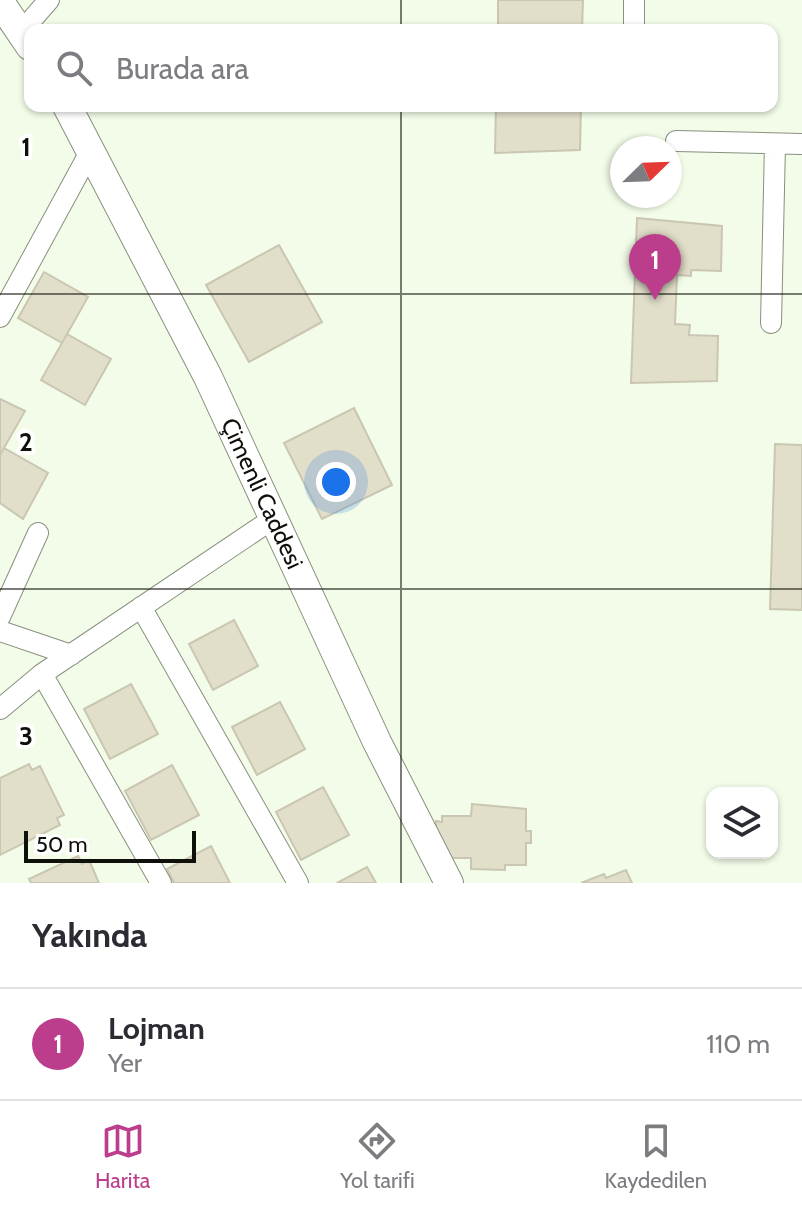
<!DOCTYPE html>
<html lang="tr">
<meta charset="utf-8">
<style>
:root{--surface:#fff;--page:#f2f2f3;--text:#2b2b33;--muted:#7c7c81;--line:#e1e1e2;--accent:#bb3d8b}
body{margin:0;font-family:Cabin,sans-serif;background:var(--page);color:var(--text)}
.controls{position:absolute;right:24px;bottom:24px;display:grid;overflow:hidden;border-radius:16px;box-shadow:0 2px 6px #0004}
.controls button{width:72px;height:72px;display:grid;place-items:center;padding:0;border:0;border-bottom:2px solid var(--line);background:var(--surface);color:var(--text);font:40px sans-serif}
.compass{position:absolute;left:610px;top:136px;width:72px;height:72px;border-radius:50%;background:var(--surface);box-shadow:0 2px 6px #0004;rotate:67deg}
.scale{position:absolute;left:24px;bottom:20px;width:172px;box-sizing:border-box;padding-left:8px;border:4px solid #0e110a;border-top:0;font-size:22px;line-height:28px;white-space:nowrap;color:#0e110a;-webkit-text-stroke:6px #fff;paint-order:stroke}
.you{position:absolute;left:336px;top:482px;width:28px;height:28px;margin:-20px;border:6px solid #fff;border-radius:50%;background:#1a73e8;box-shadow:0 0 0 12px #1a73e833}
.badge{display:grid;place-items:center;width:52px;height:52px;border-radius:50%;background:var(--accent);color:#fff;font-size:26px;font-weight:700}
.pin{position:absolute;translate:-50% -66px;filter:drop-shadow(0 2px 4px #0008)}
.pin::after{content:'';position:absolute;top:42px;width:28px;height:24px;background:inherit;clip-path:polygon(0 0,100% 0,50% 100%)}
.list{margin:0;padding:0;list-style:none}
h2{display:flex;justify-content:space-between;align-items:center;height:104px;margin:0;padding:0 32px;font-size:34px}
h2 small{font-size:26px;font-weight:400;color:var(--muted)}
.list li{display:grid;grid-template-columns:52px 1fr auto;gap:24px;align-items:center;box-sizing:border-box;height:112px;padding:0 32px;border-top:2px solid var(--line)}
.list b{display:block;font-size:30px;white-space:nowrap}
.list p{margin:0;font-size:26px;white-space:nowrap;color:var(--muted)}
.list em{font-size:26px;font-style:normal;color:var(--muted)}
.icon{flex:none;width:44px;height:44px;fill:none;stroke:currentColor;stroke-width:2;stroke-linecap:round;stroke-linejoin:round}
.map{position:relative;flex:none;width:802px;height:883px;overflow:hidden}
.search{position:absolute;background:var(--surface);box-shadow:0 2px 6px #0004;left:24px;right:24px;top:24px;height:88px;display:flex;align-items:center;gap:20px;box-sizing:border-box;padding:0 28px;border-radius:16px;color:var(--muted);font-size:30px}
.sheet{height:216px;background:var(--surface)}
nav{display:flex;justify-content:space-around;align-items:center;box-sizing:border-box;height:112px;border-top:2px solid var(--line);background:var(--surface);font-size:22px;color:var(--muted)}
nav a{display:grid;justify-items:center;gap:4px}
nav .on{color:var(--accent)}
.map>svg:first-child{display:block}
</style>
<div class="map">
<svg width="802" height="883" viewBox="0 0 802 883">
<rect width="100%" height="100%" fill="#f3fce8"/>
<path fill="#e1dec9" stroke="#c9c6b2" stroke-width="2" d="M 498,0 L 583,0 L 582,30 L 498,30 Z
M 496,106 L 581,106 L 580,150 L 495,153 Z
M 637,218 L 722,226 L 721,271 L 691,270 L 691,276 L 677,275 L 675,324 L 690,325 L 689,335 L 718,336 L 717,381 L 631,383 Z
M 279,245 L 322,322 L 249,362 L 206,285 Z
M 44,272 L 88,297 L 62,343 L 18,318 Z
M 67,334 L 111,359 L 85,405 L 41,380 Z
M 0,399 L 25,411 L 0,455 Z
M 354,408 L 392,485 L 322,519 L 284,443 Z
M 775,444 L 802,445 L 802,610 L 770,609 Z
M 4,448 L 48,473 L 23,519 L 0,503 L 0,455 Z
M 234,620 L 258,666 L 213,690 L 189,644 Z
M 131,684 L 158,734 L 110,759 L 84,709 Z
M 280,702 L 305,749 L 257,775 L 232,727 Z
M 29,764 L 32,770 L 40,766 L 64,815 L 57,818 L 60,825 L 0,855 L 0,778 Z
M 172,765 L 199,815 L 151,840 L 125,791 Z
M 323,787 L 349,835 L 301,860 L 276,812 Z
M 472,804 L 526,809 L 526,831 L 531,831 L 531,843 L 526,843 L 526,865 L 505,865 L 505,870 L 471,869 L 471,858 L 442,858 L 436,852 L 436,821 L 442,822 L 442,816 L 471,816 Z
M 211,846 L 230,883 L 174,883 L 167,869 Z
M 78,856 L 82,864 L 89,860 L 99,883 L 31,883 L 29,879 Z
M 367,867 L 376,883 L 337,883 Z
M 626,870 L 632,883 L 581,883 L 604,874 L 606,878 Z"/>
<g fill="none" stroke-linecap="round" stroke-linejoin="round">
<g stroke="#88907e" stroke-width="22">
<path id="street" d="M 28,24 L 49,0
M 634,30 L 634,0
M 676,141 L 802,144
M 0,317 L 91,150
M 771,323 L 775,144
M 141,607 L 298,883
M 0,617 L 38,533
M 0,631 L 71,655
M 42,674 L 161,883
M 0,709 L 42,674 L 274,518"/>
</g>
<g stroke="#88907e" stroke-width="30">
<g id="secondary">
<path d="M 0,2 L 30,46"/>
<path id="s1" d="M 67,106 L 208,377 L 377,742 L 449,883"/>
</g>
</g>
<use href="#street" stroke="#fff" stroke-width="20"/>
<use href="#secondary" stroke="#fff" stroke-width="28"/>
</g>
<path fill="none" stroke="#0e110a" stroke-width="2" stroke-opacity="0.55" d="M 401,0 L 401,30M 401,106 L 401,883M 0,294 L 802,294M 0,589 L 802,589"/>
<g text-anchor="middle" stroke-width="8" stroke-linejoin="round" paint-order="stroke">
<g font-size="24" fill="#0e110a" stroke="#fff">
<text dy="8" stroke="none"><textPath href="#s1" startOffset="434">Çimenli Caddesi</textPath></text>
</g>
</g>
<g font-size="26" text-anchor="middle" font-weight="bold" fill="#0e110a" stroke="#fff" stroke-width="8" stroke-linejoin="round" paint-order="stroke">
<text x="26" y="156">1</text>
<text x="26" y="451">2</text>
<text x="26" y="745">3</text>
</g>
</svg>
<div class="controls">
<button><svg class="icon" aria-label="layers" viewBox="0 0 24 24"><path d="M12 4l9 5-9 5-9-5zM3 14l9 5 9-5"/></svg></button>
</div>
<svg class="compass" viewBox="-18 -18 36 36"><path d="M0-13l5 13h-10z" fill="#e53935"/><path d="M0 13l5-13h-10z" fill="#7c7c81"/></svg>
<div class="scale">50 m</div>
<div class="you"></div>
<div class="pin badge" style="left:655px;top:300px">1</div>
<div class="search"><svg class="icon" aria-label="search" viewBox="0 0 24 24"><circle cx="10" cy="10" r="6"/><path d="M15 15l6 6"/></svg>Burada ara</div>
</div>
<section class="sheet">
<h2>Yakında<small></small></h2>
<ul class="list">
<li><span class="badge">1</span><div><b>Lojman</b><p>Yer</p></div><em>110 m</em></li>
</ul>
</section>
<nav>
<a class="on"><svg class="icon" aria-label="map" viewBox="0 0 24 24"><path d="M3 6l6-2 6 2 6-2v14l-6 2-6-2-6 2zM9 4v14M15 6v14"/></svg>Harita</a>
<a><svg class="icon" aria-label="directions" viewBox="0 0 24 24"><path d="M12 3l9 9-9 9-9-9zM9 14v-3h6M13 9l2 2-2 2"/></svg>Yol tarifi</a>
<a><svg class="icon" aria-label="saved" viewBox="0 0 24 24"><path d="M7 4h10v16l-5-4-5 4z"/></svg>Kaydedilen</a>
</nav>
